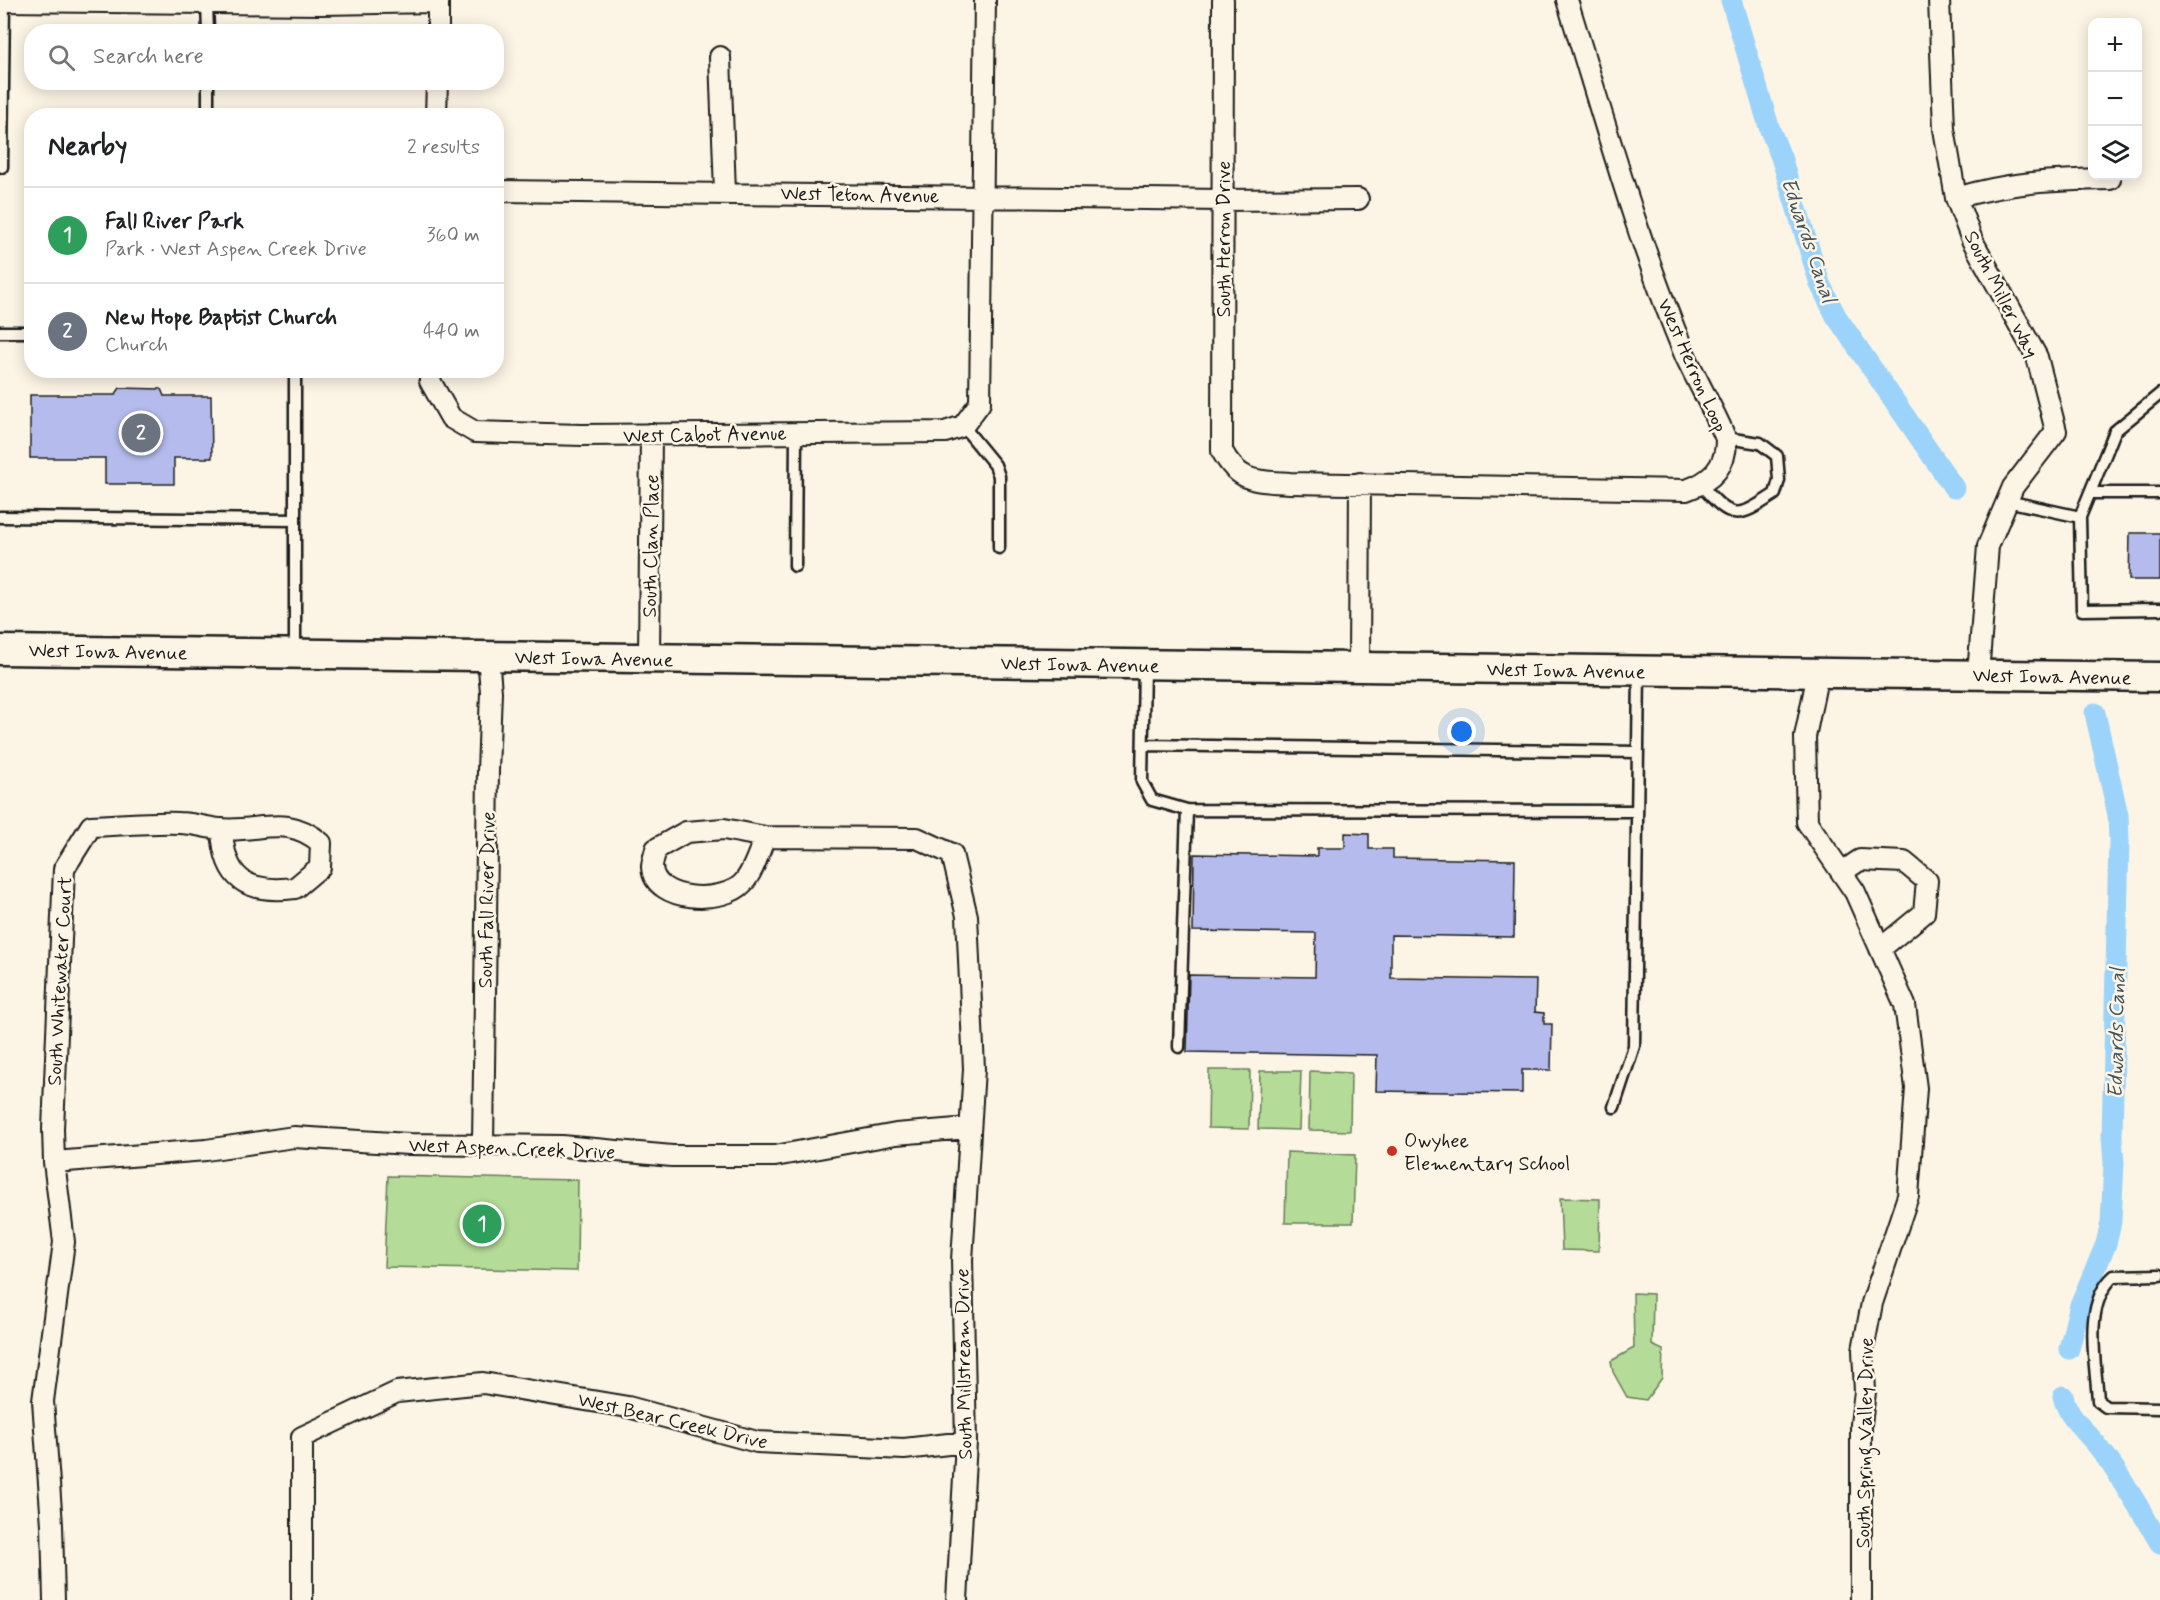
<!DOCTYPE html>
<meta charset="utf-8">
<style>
:root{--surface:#fff;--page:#f6f6f6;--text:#202124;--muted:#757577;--line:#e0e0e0;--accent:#7c3aed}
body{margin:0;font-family:Mynerve,sans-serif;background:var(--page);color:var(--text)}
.controls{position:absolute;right:18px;top:18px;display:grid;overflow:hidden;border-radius:12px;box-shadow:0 3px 15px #0003}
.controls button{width:54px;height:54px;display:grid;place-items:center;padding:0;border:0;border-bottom:2px solid var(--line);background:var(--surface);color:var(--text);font:30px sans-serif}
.you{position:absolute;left:1462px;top:732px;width:21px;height:21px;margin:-15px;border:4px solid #fff;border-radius:50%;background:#1a73e8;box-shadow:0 0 0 9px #1a73e833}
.badge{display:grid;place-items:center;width:39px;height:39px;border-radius:50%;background:var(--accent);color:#fff;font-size:20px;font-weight:700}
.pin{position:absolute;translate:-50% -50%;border:3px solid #fff;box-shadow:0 2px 6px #0006}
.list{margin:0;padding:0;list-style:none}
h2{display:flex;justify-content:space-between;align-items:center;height:78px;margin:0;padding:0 24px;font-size:26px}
h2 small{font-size:20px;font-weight:400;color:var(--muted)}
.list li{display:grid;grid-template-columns:39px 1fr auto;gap:18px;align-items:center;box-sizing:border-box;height:96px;padding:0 24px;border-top:2px solid var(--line)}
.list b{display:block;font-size:22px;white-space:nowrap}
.list p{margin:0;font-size:20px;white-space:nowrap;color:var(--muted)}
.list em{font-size:20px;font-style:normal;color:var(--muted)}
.icon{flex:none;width:33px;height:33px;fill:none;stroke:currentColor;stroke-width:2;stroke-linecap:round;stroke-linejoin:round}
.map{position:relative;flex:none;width:2160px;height:1600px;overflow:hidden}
.search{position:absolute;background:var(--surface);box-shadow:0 3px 15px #0003;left:24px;top:24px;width:480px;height:66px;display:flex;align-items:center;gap:15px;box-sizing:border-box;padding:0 21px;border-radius:24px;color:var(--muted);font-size:22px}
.panel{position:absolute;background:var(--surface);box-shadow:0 3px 15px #0003;left:24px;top:108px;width:480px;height:270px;border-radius:24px}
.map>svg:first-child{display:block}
</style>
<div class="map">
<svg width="2160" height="1600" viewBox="0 0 2160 1600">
<rect width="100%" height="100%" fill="#fcf5e5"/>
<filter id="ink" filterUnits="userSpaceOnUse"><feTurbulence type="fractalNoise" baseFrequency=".0167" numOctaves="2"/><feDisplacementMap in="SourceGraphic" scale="12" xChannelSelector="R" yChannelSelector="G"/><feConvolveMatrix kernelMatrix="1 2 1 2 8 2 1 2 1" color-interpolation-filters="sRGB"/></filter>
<g filter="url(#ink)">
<path fill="#b4db97" stroke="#687c5a" stroke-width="1.5" d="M 1209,1070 L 1250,1070 L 1249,1129 L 1208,1128 Z
M 1260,1071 L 1301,1071 L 1299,1130 L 1258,1129 Z
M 1310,1071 L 1351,1073 L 1350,1131 L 1309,1130 Z
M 1287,1152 L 1355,1155 L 1353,1223 L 1285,1223 Z
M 388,1176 L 578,1180 L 577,1271 L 384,1267 Z
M 1560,1198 L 1600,1199 L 1599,1251 L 1562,1250 Z
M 1633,1293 L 1653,1294 L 1652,1345 L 1663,1350 L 1662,1378 L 1646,1400 L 1627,1397 L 1613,1372 L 1611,1361 L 1634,1348 Z"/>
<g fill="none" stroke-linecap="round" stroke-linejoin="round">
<path stroke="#9bd3fa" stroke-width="21" d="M 1731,0 L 1770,130 L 1781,157 L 1820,284 L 1836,316 L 1954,488
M 2069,1349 L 2080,1305 L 2106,1244 L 2111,1222 L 2114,1163 L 2112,1137 L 2119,840 L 2118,815 L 2095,713
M 2063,1396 C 2068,1418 2083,1428 2097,1445 C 2121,1475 2140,1510 2160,1543"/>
</g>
<path fill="#b5bced" stroke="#1c1c1c" stroke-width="1.5" d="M 120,388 L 161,389 L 164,396 L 211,396 L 212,458 L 174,458 L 174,484 L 105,484 L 105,458 L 30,458 L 30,395 L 115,395 Z
M 2130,533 L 2160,533 L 2160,580 L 2129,580 Z
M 1345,833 L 1369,834 L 1369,849 L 1393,849 L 1393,858 L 1515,860 L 1514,937 L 1391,935 L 1391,978 L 1536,980 L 1535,1012 L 1544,1013 L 1544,1024 L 1552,1024 L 1551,1070 L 1522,1070 L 1522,1093 L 1376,1091 L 1377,1055 L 1187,1052 L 1189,975 L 1315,977 L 1316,933 L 1193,931 L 1194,854 L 1317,856 L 1317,848 L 1345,848 Z"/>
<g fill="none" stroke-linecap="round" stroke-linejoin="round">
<g stroke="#1c1c1c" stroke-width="15">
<path id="lane" d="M 207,3 L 208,32
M 208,82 L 208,116
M 2,167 L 4,1
M 0,332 L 32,332
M 963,426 L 995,465 L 999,476 L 999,548
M 1701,485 C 1732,521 1737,519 1775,494 L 1779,480 L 1777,456 L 1760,443 L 1726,438
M 2090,493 L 2160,493
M 2007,501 L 2080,517 L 2115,431 L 2160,394
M 0,517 L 295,520
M 2080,517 L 2082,610 L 2160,609
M 795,566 L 796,433
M 295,652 L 295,370
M 1144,665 L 1142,782 L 1152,800 L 1187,810 L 1637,811
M 1143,745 L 1638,752
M 1179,1047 L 1187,810
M 1614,1107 L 1634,1046 L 1639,672
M 2160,1275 L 2114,1276 C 2082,1305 2096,1361 2098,1401 L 2106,1407 L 2160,1408"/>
</g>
<g stroke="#1c1c1c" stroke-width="24">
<path id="street" d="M 1223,0 L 1222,451 C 1239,483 1257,481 1290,483 L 1686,490 C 1710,482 1726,468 1726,441 C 1726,434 1691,369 1685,355 C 1637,240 1604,119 1567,0
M 1939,0 L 1944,129 L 1956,198 L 1972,240 L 2037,357 L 2056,431 L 2013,487 L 1988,546 L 1978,675
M 0,1 L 321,4 L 438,2
M 438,32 L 438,0
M 720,57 L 725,192
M 436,116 L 437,82
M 496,191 L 1223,200 L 1358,199
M 1956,198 C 2009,182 2055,180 2110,179
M 430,370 L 430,381 L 451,418 L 475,432 L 582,435 L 945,432 L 963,426 L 980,403 L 985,0
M 649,658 L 651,434
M 1359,667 L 1360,483
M 1818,673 L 1805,737 L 1807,822 L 1855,892 L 1905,1005 L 1916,1088 L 1908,1196 L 1872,1303 L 1863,1350 L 1865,1392 L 1861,1424 L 1861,1600
M 765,837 C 759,851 754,871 743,883 C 724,904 654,903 652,867 C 652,862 655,854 656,849 L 686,832 L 724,829 L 765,837 L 917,838 L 952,854 L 967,916 L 974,1069 L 962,1260 L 966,1442 L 957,1600
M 1842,872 L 1860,860 L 1904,862 L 1927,881 L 1924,913 L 1880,949
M 483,1144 L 488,771 L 491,692 L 488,656
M 54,1162 L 206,1150 L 294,1137 L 409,1144 L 562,1146 L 672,1156 L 775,1156 L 896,1134 L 969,1128
M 54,1600 L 52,1525 L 43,1401 L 64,1242 L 54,1162 L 53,1129 L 64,869 L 91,826 C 120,825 150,822 179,823 C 193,823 206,828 220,829 C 259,833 286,813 321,843 L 320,867 L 295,888 C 246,894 224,879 222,829
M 302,1600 L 302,1437 L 397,1392 L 483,1383 L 628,1407 L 757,1442 L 904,1449 L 966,1442"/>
</g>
<g stroke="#1c1c1c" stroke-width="33">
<path id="secondary" d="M 0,650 L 2160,677"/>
</g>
<use href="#lane" stroke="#fcf5e5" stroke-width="10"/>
<use href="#street" stroke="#fcf5e5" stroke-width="20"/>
<use href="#secondary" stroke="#fcf5e5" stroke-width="28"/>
</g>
</g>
<circle fill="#c8321e" stroke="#fcf5e5" stroke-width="2" cx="1392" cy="1151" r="6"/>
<g text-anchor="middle" stroke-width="5" stroke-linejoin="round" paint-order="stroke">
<g font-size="20" fill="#1c1c1c" stroke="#fcf5e5">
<text transform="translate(860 194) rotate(1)" y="7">West Teton Avenue</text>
<text transform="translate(1223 239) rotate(-90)" y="7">South Herron Drive</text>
<text transform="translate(2002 294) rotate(63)" y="7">South Miller Way</text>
<text transform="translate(1693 365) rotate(66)" y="7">West Herron Loop</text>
<text transform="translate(705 434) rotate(-1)" y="7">West Cabot Avenue</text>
<text transform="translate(650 546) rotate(-89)" y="7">South Clan Place</text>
<text transform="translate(108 651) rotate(1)" y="7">West Iowa Avenue</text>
<text transform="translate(594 658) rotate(1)" y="7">West Iowa Avenue</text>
<text transform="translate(1080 664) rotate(1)" y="7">West Iowa Avenue</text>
<text transform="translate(1566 670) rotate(1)" y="7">West Iowa Avenue</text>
<text transform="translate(2052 676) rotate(1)" y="7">West Iowa Avenue</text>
<text transform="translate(486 900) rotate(-89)" y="7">South Fall River Drive</text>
<text transform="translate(59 981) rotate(-87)" y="7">South Whitewater Court</text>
<text transform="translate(512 1148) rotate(2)" y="7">West Aspen Creek Drive</text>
<text transform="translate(963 1364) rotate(-91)" y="7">South Millstream Drive</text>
<text transform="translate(673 1420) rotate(13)" y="7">West Bear Creek Drive</text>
<text transform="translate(1864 1443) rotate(-89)" y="7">South Spring Valley Drive</text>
</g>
<g font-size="20" fill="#1c1c1c" stroke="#fcf5e5" text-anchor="start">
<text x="1404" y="1147">Owyhee<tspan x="1404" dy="23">Elementary School</tspan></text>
</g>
<g font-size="21" font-style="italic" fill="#42535f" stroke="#fcf5e5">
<text transform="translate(1809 240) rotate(71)" y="7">Edwards Canal</text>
<text transform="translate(2116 1033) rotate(-89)" y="7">Edwards Canal</text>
</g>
</g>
</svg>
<div class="controls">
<button>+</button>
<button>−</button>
<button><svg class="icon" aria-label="layers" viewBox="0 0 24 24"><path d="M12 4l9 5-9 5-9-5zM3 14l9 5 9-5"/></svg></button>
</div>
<div class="you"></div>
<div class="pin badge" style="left:482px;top:1224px;background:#2e9e5b">1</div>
<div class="pin badge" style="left:141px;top:433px;background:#6b7280">2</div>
<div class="search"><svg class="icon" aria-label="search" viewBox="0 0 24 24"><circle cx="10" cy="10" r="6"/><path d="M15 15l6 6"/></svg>Search here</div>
<section class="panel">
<h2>Nearby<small>2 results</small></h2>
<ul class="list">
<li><span class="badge" style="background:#2e9e5b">1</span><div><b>Fall River Park</b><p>Park · West Aspen Creek Drive</p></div><em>360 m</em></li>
<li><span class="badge" style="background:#6b7280">2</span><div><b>New Hope Baptist Church</b><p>Church</p></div><em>440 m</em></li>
</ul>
</section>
</div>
